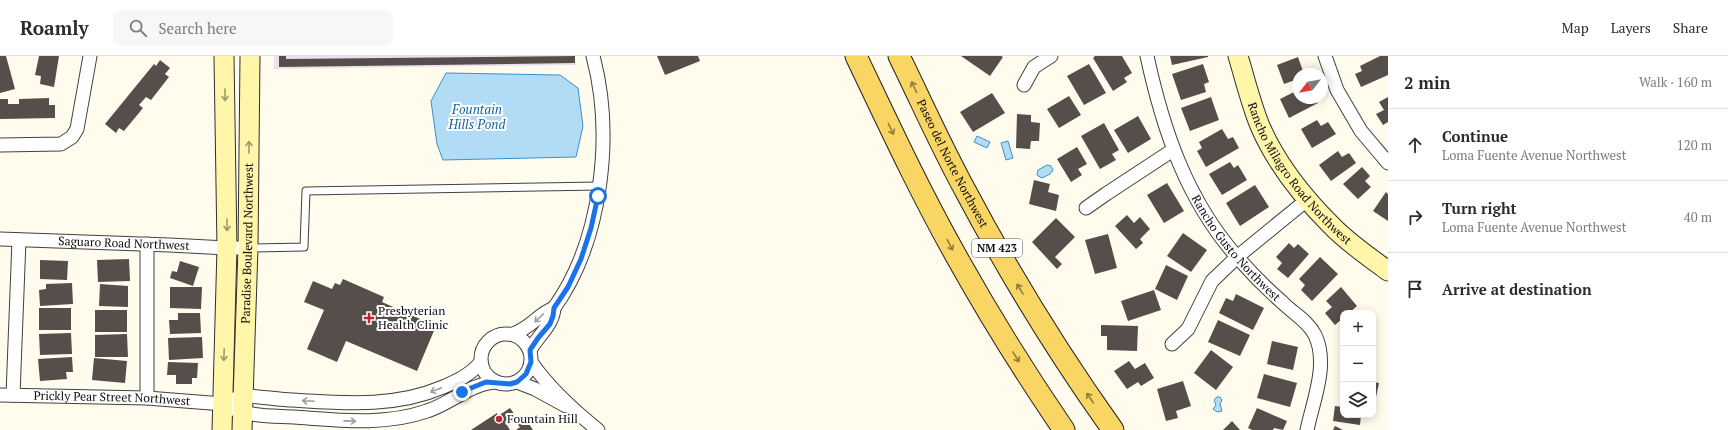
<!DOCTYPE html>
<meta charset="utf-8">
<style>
:root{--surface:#fff;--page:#f7f7f7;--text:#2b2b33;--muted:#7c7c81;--line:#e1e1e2}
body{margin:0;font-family:"PT Serif",serif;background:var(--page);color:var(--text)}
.controls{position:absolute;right:12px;bottom:12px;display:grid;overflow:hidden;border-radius:8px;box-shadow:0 2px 10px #0003}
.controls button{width:36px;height:36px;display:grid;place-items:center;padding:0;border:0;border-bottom:1px solid var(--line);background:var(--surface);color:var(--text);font:20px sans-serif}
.compass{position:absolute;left:1292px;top:12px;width:36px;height:36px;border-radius:50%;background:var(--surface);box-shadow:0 2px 10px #0003;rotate:239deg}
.stop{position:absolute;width:12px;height:12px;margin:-9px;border:3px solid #1a73e8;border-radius:50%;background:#fff}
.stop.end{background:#1a73e8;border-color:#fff;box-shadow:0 1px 4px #0008}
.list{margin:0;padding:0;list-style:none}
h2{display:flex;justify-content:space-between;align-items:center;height:52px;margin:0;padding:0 16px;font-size:17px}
h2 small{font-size:13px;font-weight:400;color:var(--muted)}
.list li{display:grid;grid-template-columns:26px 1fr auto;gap:12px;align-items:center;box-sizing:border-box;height:72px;padding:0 16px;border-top:1px solid var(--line)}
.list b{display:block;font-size:15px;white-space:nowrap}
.list p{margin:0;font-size:13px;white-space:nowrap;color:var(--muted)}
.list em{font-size:13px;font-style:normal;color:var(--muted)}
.icon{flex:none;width:22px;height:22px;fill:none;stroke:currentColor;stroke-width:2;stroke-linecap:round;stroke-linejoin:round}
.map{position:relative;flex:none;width:1388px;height:374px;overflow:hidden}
header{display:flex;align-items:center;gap:24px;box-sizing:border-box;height:56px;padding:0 20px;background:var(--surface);border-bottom:1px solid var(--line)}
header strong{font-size:19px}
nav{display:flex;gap:22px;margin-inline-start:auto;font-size:14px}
.search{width:280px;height:36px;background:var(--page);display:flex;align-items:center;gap:10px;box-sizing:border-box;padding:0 14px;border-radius:8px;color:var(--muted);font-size:15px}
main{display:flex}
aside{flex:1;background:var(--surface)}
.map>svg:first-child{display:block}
</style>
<header>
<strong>Roamly</strong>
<div class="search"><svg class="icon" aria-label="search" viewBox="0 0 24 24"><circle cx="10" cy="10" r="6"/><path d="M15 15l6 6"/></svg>Search here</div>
<nav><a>Map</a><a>Layers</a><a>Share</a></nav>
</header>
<main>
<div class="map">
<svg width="1388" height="374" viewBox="0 0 1388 374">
<rect width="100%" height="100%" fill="#fffcee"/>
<path fill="#ebe1ec" d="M 274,0 L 573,0 L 576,9 L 274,13 Z"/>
<path fill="#b2dcf6" stroke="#3991ce" d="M 446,17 L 560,19 L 578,32 L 583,70 L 576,101 L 443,104 L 437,88 L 431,45 Z
M 977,80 L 990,86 L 987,92 L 974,86 Z
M 1008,85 L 1013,102 L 1006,104 L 1001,87 Z
M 1047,109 L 1051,110 L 1053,114 L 1050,118 L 1042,122 L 1038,120 L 1037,118 L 1038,114 Z
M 1217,341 L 1220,341 L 1222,344 L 1220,348 L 1222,355 L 1217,356 L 1213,353 L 1216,349 L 1214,344 Z"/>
<path fill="#564e4a" d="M 0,0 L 6,0 L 15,33 L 0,37 Z
M 39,0 L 59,0 L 54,31 L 40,28 L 41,20 L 35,19 Z
M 279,0 L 286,0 L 286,3 L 575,0 L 575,7 L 279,11 Z
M 657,0 L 698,0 L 700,5 L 665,19 Z
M 961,0 L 1001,0 L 1003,1 L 990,20 Z
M 1095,0 L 1122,0 L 1132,17 L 1124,22 L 1127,26 L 1113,35 L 1093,2 Z
M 1170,0 L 1208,0 L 1208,1 L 1172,9 Z
M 1380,0 L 1388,0 L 1388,19 L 1361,31 L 1355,18 L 1362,15 L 1360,10 Z
M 1298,1 L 1304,18 L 1298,18 L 1298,23 L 1284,28 L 1277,9 Z
M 160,4 L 170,12 L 165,18 L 169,21 L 151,44 L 146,41 L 139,49 L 143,52 L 124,75 L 119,72 L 116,77 L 105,68 L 154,8 L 156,10 Z
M 1089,8 L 1106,37 L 1084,49 L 1067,20 Z
M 1203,8 L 1209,26 L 1204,28 L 1206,36 L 1181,44 L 1172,18 Z
M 1298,34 L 1298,42 L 1316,42 L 1318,47 L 1289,62 L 1280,43 Z
M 992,37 L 1005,57 L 973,76 L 960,56 Z
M 1069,40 L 1081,59 L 1059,72 L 1047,53 Z
M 1211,41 L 1219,64 L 1190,75 L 1181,52 Z
M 1388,41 L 1388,66 L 1383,69 L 1376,58 L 1384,54 L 1379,46 Z
M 49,42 L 49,49 L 55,49 L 55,62 L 0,63 L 0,43 L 8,43 L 8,48 L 19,48 L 19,43 Z
M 1017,58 L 1031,59 L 1031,66 L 1040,67 L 1039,85 L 1031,85 L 1030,93 L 1016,92 Z
M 1138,60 L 1151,83 L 1128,97 L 1114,74 Z
M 1317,64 L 1321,70 L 1328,66 L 1336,78 L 1312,92 L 1301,73 Z
M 1104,67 L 1119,94 L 1112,98 L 1116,104 L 1100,113 L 1081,80 Z
M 1222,73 L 1228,83 L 1233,81 L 1239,92 L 1206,111 L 1197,95 L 1202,92 L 1199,86 Z
M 1077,91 L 1087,108 L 1078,113 L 1082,119 L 1071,126 L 1057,103 Z
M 1338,95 L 1342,101 L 1349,97 L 1356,107 L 1331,125 L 1319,109 Z
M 1230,106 L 1234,112 L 1238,109 L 1247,124 L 1222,139 L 1209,118 Z
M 1362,111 L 1370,120 L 1365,125 L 1371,131 L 1358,143 L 1343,128 Z
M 1034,124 L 1050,128 L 1048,136 L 1059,139 L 1056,155 L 1029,148 Z
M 1167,127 L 1184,155 L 1164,167 L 1147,139 Z
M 1255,129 L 1269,151 L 1240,170 L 1226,147 Z
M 1386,136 L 1388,138 L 1388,165 L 1373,155 Z
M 1127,159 L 1134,167 L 1140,161 L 1150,173 L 1140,183 L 1143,187 L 1136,193 L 1115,170 Z
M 1056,162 L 1075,181 L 1055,201 L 1062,208 L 1057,213 L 1032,186 Z
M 1183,177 L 1207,194 L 1191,216 L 1167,200 Z
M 1108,178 L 1117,212 L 1095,218 L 1085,184 Z
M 1289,187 L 1294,192 L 1298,188 L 1309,198 L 1288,222 L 1277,213 L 1282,207 L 1276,201 Z
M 1320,201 L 1338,218 L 1312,245 L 1301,234 L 1305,229 L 1299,223 Z
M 129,203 L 130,225 L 98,226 L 97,204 Z
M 40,204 L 68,205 L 67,224 L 40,223 Z
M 180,205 L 199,211 L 193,230 L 170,222 L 172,215 L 177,216 Z
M 1166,209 L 1188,220 L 1177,244 L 1155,233 Z
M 343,223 L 384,241 L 382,246 L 436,270 L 417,315 L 346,285 L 337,306 L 307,293 L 324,254 L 304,246 L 313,225 L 332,233 L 335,227 L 340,229 Z
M 72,227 L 73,248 L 40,250 L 39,234 L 46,233 L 46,228 Z
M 100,228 L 128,230 L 128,251 L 99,250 Z
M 170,231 L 202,231 L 201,253 L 170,252 Z
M 1341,231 L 1357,250 L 1349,257 L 1343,257 L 1343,262 L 1335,269 L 1325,257 L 1332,251 L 1326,245 Z
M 1154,234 L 1161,254 L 1128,265 L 1121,245 Z
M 1236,238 L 1264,252 L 1253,274 L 1219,257 L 1226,242 L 1233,245 Z
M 39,252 L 71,252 L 71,274 L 39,274 Z
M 95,254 L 127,254 L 127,276 L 95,276 Z
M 178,257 L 200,257 L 201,277 L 170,278 L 169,264 L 178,264 Z
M 1218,264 L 1250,279 L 1240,300 L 1208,286 Z
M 1101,269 L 1138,270 L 1137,295 L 1107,294 L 1107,280 L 1101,280 Z
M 71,277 L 72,298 L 40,299 L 39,278 Z
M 127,278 L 128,301 L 95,301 L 95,279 Z
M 202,281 L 203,302 L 169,304 L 168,282 Z
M 1272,285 L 1298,291 L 1293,314 L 1267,308 Z
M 1211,294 L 1233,311 L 1216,334 L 1194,317 Z
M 72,301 L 73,316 L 66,316 L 67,323 L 40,325 L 38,303 Z
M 94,302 L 127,305 L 125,327 L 92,324 Z
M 1129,305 L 1135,313 L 1145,307 L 1154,322 L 1141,330 L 1138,326 L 1127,333 L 1114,315 Z
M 168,306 L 198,307 L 197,322 L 192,322 L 192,328 L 176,328 L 176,319 L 167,319 Z
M 1264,318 L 1297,327 L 1290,351 L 1257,342 Z
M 1342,321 L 1343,321 L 1343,335 L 1340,335 Z
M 1183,325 L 1191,350 L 1176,355 L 1178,362 L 1166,365 L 1157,333 Z
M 1373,326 L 1379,327 L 1376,341 L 1373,340 Z
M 1335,350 L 1343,351 L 1343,359 L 1361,359 L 1360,369 L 1333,365 Z
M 510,352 L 515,359 L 505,366 L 510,374 L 471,374 L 497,357 L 498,360 Z
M 1257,352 L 1287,365 L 1283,374 L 1274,372 L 1273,374 L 1252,374 L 1248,372 Z
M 523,359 L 533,374 L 516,374 L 520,371 L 516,367 L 518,366 L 516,363 Z
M 1232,365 L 1240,374 L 1223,374 Z
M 1335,370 L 1343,374 L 1333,374 Z"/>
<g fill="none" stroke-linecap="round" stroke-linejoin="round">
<g stroke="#404040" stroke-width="9">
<path id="lane" d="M 250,192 L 304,191 L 306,135 L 599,130"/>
</g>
<g stroke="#404040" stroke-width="15">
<g id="street">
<path id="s1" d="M 1147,0 C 1163,74 1187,145 1238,202 C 1252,218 1267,233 1283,247 C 1294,258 1308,265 1315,279 C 1329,308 1313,345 1307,374"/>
<path d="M 1325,0 L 1337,34 L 1361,75 L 1388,107"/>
<path d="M 1024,29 L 1034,11 L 1051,0"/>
<path d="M 0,89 L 61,88 L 72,81 L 77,73 L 90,0"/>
<path d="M 1086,152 L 1106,138 L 1173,94"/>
<path id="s2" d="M 0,183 L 169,189 L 227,192 L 248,192"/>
<path d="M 554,252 C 602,185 614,79 593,0"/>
<circle cx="506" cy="303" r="25"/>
<path d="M 513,278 C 531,272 538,258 554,252 C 553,269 538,280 530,294"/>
<path d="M 1172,288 L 1188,273 L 1212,225 L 1237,201 L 1308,143"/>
<path d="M 481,306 C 470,319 457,325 443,331 C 394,352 343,347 292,344 C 281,344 251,339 243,340 C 237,341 229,346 223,348 C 230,351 236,355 243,356 C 259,361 278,360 294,361 C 338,364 384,370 427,355 C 452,347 469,328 496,326"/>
<path d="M 531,306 C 549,332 573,354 598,374"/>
<path d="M 517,326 L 535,333 L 566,350"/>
<path id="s3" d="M 0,339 L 147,342 L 223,348"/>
<path d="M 13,339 L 19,184"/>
<path d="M 147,342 L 147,188"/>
</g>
</g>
<g stroke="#2f2f2f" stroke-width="21">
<g id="secondary">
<path id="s4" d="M 1238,0 C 1245,23 1251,48 1260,70 C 1276,107 1303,141 1331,169 C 1347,186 1369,201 1388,215"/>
<path d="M 222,374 L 227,192 L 224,0"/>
<path id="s5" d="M 242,374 L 248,192 L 250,0"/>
</g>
</g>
<g stroke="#1e1e1e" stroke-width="23">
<g id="primary">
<path d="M 856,0 C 888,67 919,134 955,198 C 989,259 1025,317 1064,374"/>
<path id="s6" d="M 899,0 C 921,45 941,90 965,134 C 1009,217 1058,297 1113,374"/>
</g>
</g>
<use href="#lane" stroke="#fff" stroke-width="7"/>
<use href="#street" stroke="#fff" stroke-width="13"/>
<use href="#secondary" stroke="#fff6a9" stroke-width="19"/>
<use href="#primary" stroke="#f9d663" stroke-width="21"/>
</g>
<defs><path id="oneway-shaft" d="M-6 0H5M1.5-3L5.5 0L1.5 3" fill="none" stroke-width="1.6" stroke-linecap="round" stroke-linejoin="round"/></defs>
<g stroke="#8f7c3c">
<use href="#oneway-shaft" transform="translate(914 31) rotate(-116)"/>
<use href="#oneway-shaft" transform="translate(891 73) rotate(64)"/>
<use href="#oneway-shaft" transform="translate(950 189) rotate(62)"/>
<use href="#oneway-shaft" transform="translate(1020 233) rotate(-121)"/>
<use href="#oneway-shaft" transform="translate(1016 301) rotate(58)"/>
<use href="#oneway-shaft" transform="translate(1090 342) rotate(-124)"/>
</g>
<g stroke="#9e996b">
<use href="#oneway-shaft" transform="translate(225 39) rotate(89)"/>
<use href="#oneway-shaft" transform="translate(249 91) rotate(-90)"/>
<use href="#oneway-shaft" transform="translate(227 169) rotate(89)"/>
<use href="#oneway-shaft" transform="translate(224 299) rotate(92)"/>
</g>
<g stroke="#9e9e9e">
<use href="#oneway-shaft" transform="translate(539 262) rotate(136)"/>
<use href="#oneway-shaft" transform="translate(436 334) rotate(159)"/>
<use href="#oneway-shaft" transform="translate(308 345) rotate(-177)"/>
<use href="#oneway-shaft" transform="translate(350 365) rotate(1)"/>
</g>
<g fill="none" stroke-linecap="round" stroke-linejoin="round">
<path stroke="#1a73e8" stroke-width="5" d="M 462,336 L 471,332 L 486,326 L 510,328 L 517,326 L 526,318 L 531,306 L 530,294 L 538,282 L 550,268 L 553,260 L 554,252 L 568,231 L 581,203 L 591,172 L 598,140"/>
</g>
<g fill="#be242b" stroke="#fff" stroke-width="1.5">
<path d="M367 256h4v4h4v4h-4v4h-4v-4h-4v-4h4z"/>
<circle cx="499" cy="363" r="4"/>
</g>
<g text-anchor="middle" stroke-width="4" stroke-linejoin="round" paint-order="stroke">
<rect fill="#fff" stroke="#565656" stroke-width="1" x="972" y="183" width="50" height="18" rx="3"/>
<g font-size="11" font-weight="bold" fill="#0d0d0d">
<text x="997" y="196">NM 423</text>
</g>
<g font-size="12" fill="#0d0d0d" stroke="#fff">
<text dy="4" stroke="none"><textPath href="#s6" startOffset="120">Paseo del Norte Northwest</textPath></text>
<text dy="4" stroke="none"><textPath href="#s4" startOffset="135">Rancho Milagro Road Northwest</textPath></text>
<text dy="4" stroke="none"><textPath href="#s5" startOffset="187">Paradise Boulevard Northwest</textPath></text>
<text dy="4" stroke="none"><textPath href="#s2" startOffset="124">Saguaro Road Northwest</textPath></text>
<text dy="4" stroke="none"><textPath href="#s1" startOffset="215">Rancho Gusto Northwest</textPath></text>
<text dy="4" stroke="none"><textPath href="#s3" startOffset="112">Prickly Pear Street Northwest</textPath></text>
</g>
<g font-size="12" fill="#0d0d0d" stroke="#fff" text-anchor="start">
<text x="378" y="259">Presbyterian<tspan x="378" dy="14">Health Clinic</tspan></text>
<text x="507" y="367">Fountain Hill</text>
</g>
<g font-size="13" font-style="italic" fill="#1663a0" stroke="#fff">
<text x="477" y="58">Fountain<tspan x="477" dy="15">Hills Pond</tspan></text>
</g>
</g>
</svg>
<div class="controls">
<button>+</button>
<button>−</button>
<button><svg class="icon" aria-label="layers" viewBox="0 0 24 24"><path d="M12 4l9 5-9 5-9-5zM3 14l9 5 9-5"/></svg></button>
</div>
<svg class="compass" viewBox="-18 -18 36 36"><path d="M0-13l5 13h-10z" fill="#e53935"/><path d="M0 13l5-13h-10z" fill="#7c7c81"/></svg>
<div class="stop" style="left:598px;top:140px"></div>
<div class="stop end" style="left:462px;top:336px"></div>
</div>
<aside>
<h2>2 min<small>Walk · 160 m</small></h2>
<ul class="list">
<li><svg class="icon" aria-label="ahead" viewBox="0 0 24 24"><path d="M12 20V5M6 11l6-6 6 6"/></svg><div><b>Continue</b><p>Loma Fuente Avenue Northwest</p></div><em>120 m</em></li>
<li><svg class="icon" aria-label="right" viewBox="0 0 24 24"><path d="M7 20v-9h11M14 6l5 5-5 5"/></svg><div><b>Turn right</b><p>Loma Fuente Avenue Northwest</p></div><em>40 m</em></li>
<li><svg class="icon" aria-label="arrive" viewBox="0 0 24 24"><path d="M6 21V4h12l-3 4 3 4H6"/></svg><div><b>Arrive at destination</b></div></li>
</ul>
</aside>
</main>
